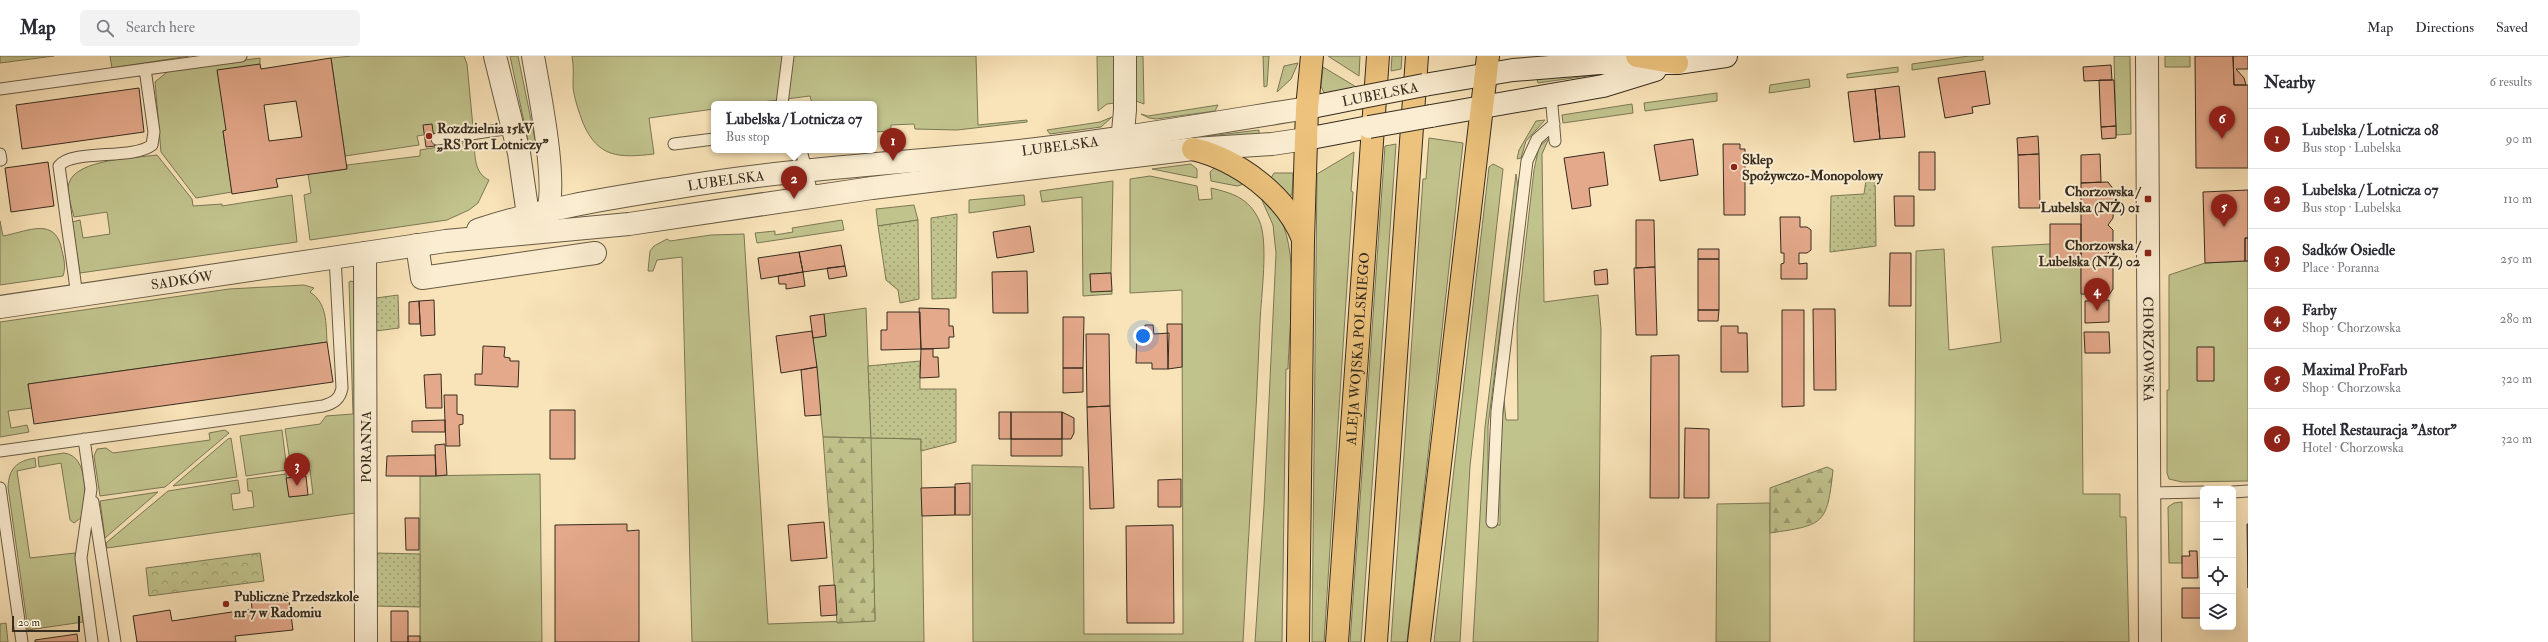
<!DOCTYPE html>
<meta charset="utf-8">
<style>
:root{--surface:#fff;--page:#f2f2f3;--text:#2b2b33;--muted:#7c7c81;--line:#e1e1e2;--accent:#8f2418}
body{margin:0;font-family:"IM FELL Double Pica",serif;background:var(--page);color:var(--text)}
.controls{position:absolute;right:12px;bottom:12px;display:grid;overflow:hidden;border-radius:6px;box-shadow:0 4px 16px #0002}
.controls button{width:36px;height:36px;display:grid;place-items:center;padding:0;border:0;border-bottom:1px solid var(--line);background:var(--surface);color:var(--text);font:20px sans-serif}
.scale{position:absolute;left:12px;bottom:10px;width:68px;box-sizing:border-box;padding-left:4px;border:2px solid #362c1f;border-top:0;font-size:11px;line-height:14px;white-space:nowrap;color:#362c1f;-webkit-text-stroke:3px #fbedd1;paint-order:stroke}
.you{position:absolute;left:1143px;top:280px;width:14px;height:14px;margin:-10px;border:3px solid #fff;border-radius:50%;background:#1a73e8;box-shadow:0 0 0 6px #1a73e833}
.badge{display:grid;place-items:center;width:26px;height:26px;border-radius:50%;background:var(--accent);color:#fff;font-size:13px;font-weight:700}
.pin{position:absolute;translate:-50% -33px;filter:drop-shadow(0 1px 2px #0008)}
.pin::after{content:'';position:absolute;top:21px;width:14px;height:12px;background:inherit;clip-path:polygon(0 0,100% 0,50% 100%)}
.popup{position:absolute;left:711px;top:45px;width:166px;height:52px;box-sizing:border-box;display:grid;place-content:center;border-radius:6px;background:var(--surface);filter:drop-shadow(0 1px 3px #0005);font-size:13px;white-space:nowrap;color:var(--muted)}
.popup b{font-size:15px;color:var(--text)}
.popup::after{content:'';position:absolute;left:50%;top:100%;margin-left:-8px;border:8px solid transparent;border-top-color:var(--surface)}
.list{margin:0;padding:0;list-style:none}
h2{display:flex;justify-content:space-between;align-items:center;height:52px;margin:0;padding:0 16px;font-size:17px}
h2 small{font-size:13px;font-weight:400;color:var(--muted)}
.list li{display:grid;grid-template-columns:26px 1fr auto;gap:12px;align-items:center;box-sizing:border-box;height:60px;padding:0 16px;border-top:1px solid var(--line)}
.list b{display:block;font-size:15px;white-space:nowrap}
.list p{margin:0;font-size:13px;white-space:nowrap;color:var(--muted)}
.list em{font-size:13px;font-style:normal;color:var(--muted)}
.icon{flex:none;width:22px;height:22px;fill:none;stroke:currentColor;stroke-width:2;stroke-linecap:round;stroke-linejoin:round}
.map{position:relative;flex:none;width:2248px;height:586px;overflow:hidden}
header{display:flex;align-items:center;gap:24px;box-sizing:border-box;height:56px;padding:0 20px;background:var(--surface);border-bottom:1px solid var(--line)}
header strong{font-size:19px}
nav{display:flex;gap:22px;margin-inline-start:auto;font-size:14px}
.search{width:280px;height:36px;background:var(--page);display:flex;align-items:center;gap:10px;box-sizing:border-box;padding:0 14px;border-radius:6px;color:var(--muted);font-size:15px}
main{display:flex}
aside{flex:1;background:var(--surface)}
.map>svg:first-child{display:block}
</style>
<header>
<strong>Map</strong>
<div class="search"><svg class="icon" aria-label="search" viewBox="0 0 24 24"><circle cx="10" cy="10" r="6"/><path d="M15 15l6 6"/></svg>Search here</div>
<nav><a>Map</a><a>Directions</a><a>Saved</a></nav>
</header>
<main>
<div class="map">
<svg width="2248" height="586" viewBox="0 0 2248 586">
<defs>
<pattern id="forest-firs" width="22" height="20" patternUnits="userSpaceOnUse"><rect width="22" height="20" fill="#c1c38d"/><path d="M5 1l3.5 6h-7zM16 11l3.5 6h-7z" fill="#9e9f73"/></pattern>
<pattern id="park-crowns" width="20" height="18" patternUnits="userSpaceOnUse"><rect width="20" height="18" fill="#c1c38d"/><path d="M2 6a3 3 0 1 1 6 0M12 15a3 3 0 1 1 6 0" fill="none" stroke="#9e9f73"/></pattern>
<pattern id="garden-dots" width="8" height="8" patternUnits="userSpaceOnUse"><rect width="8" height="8" fill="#c1c38d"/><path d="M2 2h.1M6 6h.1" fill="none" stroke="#9e9f73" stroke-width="1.8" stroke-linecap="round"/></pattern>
</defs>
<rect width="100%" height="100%" fill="#f9e3b8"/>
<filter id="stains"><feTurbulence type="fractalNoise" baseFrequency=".005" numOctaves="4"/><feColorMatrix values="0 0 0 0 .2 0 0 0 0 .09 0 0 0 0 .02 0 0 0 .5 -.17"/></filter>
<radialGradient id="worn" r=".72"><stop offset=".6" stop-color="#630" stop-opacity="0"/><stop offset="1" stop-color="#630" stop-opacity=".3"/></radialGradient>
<path fill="#c1c38d" stroke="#7c7856" d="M 0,0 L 54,0 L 0,7 Z
M 110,0 L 189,0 L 112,12 Z
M 352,0 L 464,0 L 467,8 L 473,71 L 417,80 L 419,89 L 345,100 L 331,2 Z
M 510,0 L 518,0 L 537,93 L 530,94 Z
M 572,0 L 976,0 L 978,69 L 1027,64 L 1027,66 L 957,74 L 915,73 L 914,68 L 891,69 L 891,75 L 874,76 L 874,48 L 812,48 L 810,40 L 746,48 L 714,48 L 714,53 L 649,62 L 654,98 C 619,102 598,102 583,67 C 579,56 574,42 573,31 C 573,20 574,11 572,0 Z
M 1097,0 L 1114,0 L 1115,47 L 1107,48 L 1098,55 Z
M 1135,0 L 1143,0 L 1144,48 L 1136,45 Z
M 1263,0 L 1269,0 L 1267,30 L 1264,31 Z
M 1328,0 L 1360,0 L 1359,20 Z
M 1392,0 L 1402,0 L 1401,13 L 1391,15 Z
M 1969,0 L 1983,0 L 1983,4 L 1912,14 L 1912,8 Z
M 2114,0 L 2130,0 L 2131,78 L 2116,79 Z
M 2165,0 L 2190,0 L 2190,11 L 2165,11 Z
M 260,2 L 260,8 L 226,74 L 223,75 L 232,136 L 196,142 L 161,96 L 155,26 L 167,16 L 175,14 Z
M 1298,7 L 1291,23 L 1277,36 L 1284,10 Z
M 1323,11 L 1358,32 L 1324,37 L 1321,30 Z
M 1898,11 L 1898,16 L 1847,22 L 1847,18 Z
M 1601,15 L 1601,18 L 1538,27 L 1536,19 Z
M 1809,23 L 1810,31 L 1769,37 L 1770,29 Z
M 1717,37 L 1717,45 L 1645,55 L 1644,47 Z
M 1632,48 L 1633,57 L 1563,67 L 1562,59 Z
M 1218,49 L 1215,55 L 1156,63 L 1149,62 L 1141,58 L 1148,60 Z
M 1112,61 L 1101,71 L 1050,78 L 1047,74 L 1100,66 Z
M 1545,64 L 1526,85 L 1521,102 L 1517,103 L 1519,94 L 1536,65 Z
M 1259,74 L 1259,83 L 1208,81 L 1209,80 Z
M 1429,82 L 1463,87 L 1407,586 L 1391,586 L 1423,123 L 1426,123 Z
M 1549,82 L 1542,98 L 1544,246 L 1598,239 L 1601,273 L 1598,586 L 1473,586 L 1485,371 L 1516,118 L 1518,132 L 1488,370 L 1488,468 L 1500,469 L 1500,389 L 1504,345 L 1506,364 L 1518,364 L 1517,270 L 1519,244 L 1534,114 L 1539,91 Z
M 474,85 C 475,100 474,117 489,124 L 478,147 L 469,154 L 447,164 L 310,184 L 304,139 L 311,137 L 308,118 L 347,113 L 347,109 L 420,100 L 420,94 Z
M 1396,88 L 1361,586 L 1350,586 L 1385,90 Z
M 1354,96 L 1351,135 L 1353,136 L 1324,586 L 1312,586 L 1317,118 Z
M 157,99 L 192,143 L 193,150 L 222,148 L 222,150 L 292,139 L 297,186 L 80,217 L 72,166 L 80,164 L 83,182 L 110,178 L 107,156 L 74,161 C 72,152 66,136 69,127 C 76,103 136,102 157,99 Z
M 1191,108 L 1197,113 L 1197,122 L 1152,113 Z
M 1493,108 L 1503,113 L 1470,410 L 1460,586 L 1434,586 L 1489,111 Z
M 1215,111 L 1224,114 L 1244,128 L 1237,130 L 1211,125 L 1210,116 Z
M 1274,117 L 1293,117 L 1292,139 L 1287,140 L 1271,122 Z
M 1150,120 L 1197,130 L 1199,144 L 1212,143 L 1211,132 C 1232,137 1249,142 1259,164 C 1269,185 1261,241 1260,266 C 1256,373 1248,479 1243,586 L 973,586 L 972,409 L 1083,411 L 1084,578 L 1183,578 L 1182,234 L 1130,237 L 1130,123 Z
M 1113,125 L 1111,217 L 1090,218 L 1091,235 L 1112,235 L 1112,238 L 1083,240 L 1082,141 L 1042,146 L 1040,135 Z
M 1024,139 L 1025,149 L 969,157 L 969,144 Z
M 1261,142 C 1266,147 1272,151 1276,156 C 1301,189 1289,272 1288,313 L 1286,313 L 1282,586 L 1255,586 L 1264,450 L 1276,197 L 1273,169 Z
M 914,149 L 918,164 L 878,170 L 876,153 Z
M 842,164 L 844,174 L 757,187 L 755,177 L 775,175 L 775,179 L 793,176 L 792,172 Z
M 0,165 L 3,180 C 29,175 56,160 62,195 C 64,203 66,211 63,220 L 0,229 Z
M 744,178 L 768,568 L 875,564 L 870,382 L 823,381 L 813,282 L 826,280 L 824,258 L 866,252 L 871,382 L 921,383 L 924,586 L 692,586 L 682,201 L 657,204 L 653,215 L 648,215 L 650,195 L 654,190 L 667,183 L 670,185 L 711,179 Z
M 2050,188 L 2081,208 L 2083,438 L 2120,438 L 2120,461 L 2126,461 L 2129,586 L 1914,586 L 1916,195 L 1944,193 L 1949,294 L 2001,286 L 1992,191 Z
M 2248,205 L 2248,425 L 2182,426 L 2169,423 L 2167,417 L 2167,334 L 2169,334 L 2169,219 L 2205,207 Z
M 351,225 L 354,226 L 355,457 L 107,492 L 106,487 L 168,435 L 238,424 L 240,437 L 231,438 L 233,454 L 254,451 L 252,435 L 248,435 L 247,423 L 286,418 L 289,441 L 313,438 L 310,414 L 292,418 L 285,373 L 320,368 L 326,360 L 353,358 L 349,226 Z
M 304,229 L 314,232 L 310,236 C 327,247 326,267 327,286 L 28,328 L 32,352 L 8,355 L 11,372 L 27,369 L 29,376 L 0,381 L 0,266 L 229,233 Z
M 225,374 L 229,377 L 165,431 L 100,440 L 94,400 L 97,393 L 106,392 L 113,397 L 210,384 L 209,377 Z
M 282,374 L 287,414 L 246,420 L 240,380 Z
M 231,382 L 237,421 L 173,430 L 228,383 Z
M 64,397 C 89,400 86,442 82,461 L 74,467 L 70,464 L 61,407 L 39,411 L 38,401 Z
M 35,402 L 36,411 L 17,415 L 30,502 L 75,497 L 83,566 L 28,574 L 8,431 C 9,412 17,405 35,402 Z
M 540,418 L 542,586 L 420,586 L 420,420 Z
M 158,436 L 105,482 L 100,445 Z
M 2182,446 L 2182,507 L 2169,507 L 2168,451 L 2174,447 Z
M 1770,447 L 1770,586 L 1716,586 L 1717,448 Z
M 6,567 L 8,586 L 0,586 L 0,568 Z"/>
<path fill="url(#forest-firs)" stroke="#7c7856" d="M 823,381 L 871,382 L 875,565 L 837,567 Z
M 1827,411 L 1833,414 C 1827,469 1824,469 1770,477 L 1770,432 Z"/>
<path fill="url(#park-crowns)" stroke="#7c7856" d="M 260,497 L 264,525 L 149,540 L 146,512 Z"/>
<path fill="url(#garden-dots)" stroke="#7c7856" d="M 1875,117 L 1876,190 L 1830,196 L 1831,140 L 1864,138 L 1866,124 Z
M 957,158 L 956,242 L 932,243 L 931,162 Z
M 918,164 L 919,243 L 900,247 L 898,234 L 886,224 L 878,170 Z
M 398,239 L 399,272 L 376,275 L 376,242 Z
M 920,305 L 920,333 L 956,333 L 956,386 L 921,395 L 921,383 L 871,382 L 868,310 Z
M 375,497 L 420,498 L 420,551 L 375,550 Z"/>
<path fill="#e4a98b" stroke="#362c1f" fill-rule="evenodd" d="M 2195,0 L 2233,0 L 2234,29 L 2248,29 L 2248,112 L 2196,112 Z
M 2233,0 L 2248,0 L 2248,13 L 2236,13 L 2244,22 L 2246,29 L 2234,29 Z
M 331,2 L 347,113 L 276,123 L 278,131 L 232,138 L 223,75 L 226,74 L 217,14 L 260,8 L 261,13 ZM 296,45 L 302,81 L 269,85 L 264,49 Z
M 2111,9 L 2112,24 L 2084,25 L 2083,11 Z
M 1985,15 L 1990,48 L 1972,51 L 1973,57 L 1945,62 L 1938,22 Z
M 2099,24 L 2114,24 L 2116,70 L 2101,71 Z
M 1899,30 L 1905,81 L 1880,83 L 1875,33 Z
M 139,32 L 144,76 L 22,93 L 16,49 Z
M 1875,33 L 1880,83 L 1854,86 L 1848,36 Z
M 432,68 L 435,90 L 426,91 L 423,69 Z
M 2116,70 L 2116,82 L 2102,83 L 2101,71 Z
M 2038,80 L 2039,98 L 2018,99 L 2017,82 Z
M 1693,83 L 1698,119 L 1660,125 L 1654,89 Z
M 1723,88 L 1740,88 L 1740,93 L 1745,93 L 1745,159 L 1724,159 Z
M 1604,96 L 1608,129 L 1589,132 L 1591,150 L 1572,153 L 1564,102 Z
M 1919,96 L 1935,96 L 1935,134 L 1919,134 Z
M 2039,98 L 2040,152 L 2019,152 L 2018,99 Z
M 2100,98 L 2101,126 L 2081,127 L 2081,99 Z
M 48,106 L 54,150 L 11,156 L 5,112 Z
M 2108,126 L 2114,134 L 2113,162 L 2108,169 L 2113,174 L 2113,192 L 2108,197 L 2108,200 L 2113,204 L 2113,233 L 2109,239 L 2081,238 L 2081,127 Z
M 2248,134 L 2248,182 L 2245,182 L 2245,205 L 2205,207 L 2203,136 Z
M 1894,140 L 1914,140 L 1914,170 L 1895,170 Z
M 1780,161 L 1800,161 L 1800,171 L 1807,171 L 1811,174 L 1811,194 L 1807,197 L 1799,197 L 1799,208 L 1807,207 L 1807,223 L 1781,223 L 1781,208 L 1784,207 L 1784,197 L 1781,197 Z
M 1636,164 L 1654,164 L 1655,211 L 1636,212 Z
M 2050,168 L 2081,168 L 2081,208 L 2050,208 Z
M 1030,170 L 1034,196 L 997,202 L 993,176 Z
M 2245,182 L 2248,182 L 2248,205 L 2245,205 Z
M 841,189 L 845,210 L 803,216 L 799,196 Z
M 1698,193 L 1719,193 L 1719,203 L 1698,203 Z
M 799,196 L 803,216 L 761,223 L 758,202 Z
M 1890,197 L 1911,197 L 1911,250 L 1889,250 Z
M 1698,203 L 1719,203 L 1719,254 L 1698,254 Z
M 845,210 L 847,220 L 829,223 L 827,212 Z
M 1655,211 L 1657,279 L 1636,279 L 1634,212 Z
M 1607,213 L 1608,228 L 1595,229 L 1594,215 Z
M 1027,215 L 1028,257 L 993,257 L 992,216 Z
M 803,216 L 805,230 L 786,233 L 786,228 L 779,228 L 778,220 Z
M 1111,217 L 1112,235 L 1091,236 L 1090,218 Z
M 434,244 L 435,279 L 421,280 L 419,245 Z
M 2109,244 L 2109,266 L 2085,267 L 2085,245 Z
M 419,245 L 420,268 L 409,268 L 409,246 Z
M 919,252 L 949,253 L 949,270 L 953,270 L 954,281 L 949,281 L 949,292 L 921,293 Z
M 1813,253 L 1835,253 L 1836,334 L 1814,334 Z
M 1698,254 L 1719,254 L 1718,265 L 1698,265 Z
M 1782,254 L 1804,254 L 1804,350 L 1782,351 Z
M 887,256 L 920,256 L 921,293 L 881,294 L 881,274 L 887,274 Z
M 824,258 L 826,280 L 813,282 L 810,260 Z
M 1063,261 L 1084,261 L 1083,312 L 1063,312 Z
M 1167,268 L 1182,268 L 1182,311 L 1168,313 Z
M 1145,269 L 1153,269 L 1154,278 L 1169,277 L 1168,313 L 1152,313 L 1152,307 L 1136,307 L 1137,274 L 1145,274 Z
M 1721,270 L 1738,270 L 1738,277 L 1747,277 L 1748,316 L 1721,316 Z
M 812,275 L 817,311 L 781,317 L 776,280 Z
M 2084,276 L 2109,276 L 2110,297 L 2085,297 Z
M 1086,278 L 1109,278 L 1110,350 L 1087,351 Z
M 327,286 L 333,326 L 34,368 L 28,328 Z
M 483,290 L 505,291 L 504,301 L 510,302 L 510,305 L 519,305 L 518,331 L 475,329 L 475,318 L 482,318 Z
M 2197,291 L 2214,291 L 2214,325 L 2197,325 Z
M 921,293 L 933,293 L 933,301 L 938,301 L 939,321 L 920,322 Z
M 1679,299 L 1679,442 L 1650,442 L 1651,300 Z
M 817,311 L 821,359 L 805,360 L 801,314 Z
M 1063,312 L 1083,312 L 1083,336 L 1063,337 Z
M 441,318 L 442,352 L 426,352 L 424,319 Z
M 444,339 L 457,339 L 457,358 L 463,359 L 463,368 L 459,369 L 460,390 L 446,390 Z
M 1110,350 L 1114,452 L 1090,453 L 1087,351 Z
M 550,354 L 575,354 L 575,403 L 550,403 Z
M 999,356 L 1011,356 L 1011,383 L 999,383 Z
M 1011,356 L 1062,356 L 1062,383 L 1011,383 Z
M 1062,356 L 1074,362 L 1074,377 L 1071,383 L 1062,383 Z
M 445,364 L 445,376 L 412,376 L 412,365 Z
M 1685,372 L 1709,373 L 1709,442 L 1684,442 Z
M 1011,383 L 1062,383 L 1062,400 L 1011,400 Z
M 445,388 L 447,419 L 436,420 L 435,389 Z
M 435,399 L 436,420 L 386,420 L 387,400 Z
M 306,420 L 308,439 L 289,441 L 286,422 Z
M 1181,423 L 1181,451 L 1158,451 L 1158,424 Z
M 970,427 L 970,459 L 955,459 L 955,428 Z
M 955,431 L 955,459 L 922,460 L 921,432 Z
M 405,462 L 419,462 L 419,494 L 406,494 Z
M 824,466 L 827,502 L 791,505 L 788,469 Z
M 627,468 L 627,475 L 639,474 L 639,586 L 555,586 L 555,469 Z
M 2247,468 L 2248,468 L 2248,532 Z
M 1173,469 L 1174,567 L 1127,567 L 1126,470 Z
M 2189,495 L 2197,495 L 2198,522 L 2182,522 L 2182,500 L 2190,500 Z
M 835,529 L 837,559 L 821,560 L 819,530 Z
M 2182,532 L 2203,532 L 2203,562 L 2182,562 Z
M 288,537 L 293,574 L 235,580 L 236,586 L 137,586 L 133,560 L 170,554 L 172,565 L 252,553 L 251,543 Z
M 391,555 L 408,555 L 408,586 L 391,586 Z
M 77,578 L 78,586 L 35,586 L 35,584 Z
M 408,580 L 420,580 L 420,586 L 408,586 Z"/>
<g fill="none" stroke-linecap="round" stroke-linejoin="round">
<g stroke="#675a45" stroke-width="13">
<path id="service" d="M 0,33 L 241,0
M 1551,38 L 1555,85
M 782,48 L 788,0
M 437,83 L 512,72
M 674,88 L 714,83
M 801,94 L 813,141
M 0,98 L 1,104
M 77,240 L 59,110 C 72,93 133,104 152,89 L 154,76 L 145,13
M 84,383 L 91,433 L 81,502 L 92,586
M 0,395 L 323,350 C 334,347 340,343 342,332 L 335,201
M 0,432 L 22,586
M 2233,436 L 2248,435
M 2150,437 L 2203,436
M 93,446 L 115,586
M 1492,466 L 1497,355 L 1527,105 L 1537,83 L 1554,68"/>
</g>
<g stroke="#675a45" stroke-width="24">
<g id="minor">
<path id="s1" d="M 2147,0 L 2150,586"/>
<path d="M 1121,98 L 1125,54 L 1125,0"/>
<path d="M 417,189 L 422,222 L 595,197"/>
<path id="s2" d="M 0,251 L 365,197"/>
</g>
</g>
<g stroke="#675a45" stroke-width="24">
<g id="tertiary">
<path d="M 495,0 L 519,97 L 527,152 L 535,164 L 542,167"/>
<path d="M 533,0 C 538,31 563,145 542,165"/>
<path id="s3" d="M 478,174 C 544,152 612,142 680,131 C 776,115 872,109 969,100 C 1082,90 1195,70 1307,52"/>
<path d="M 366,586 L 365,197 L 446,185 L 629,168 L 872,132 L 1193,93 L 1272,88 L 1306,83"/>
</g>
</g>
<g stroke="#362c1f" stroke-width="24">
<path id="secondary" d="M 1424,29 L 1513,14 L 1600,7 L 1677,7 L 1726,0
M 1307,52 L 1357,42
M 1431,60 L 1603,30 L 1655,14
M 1306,83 L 1369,71"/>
</g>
<g stroke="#362c1f" stroke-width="24">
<g id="primary">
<path d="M 1637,0 L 1677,7"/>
<path d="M 1193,93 C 1238,104 1286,139 1303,183"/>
<path d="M 1298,586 L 1303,184 L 1307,52 L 1312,0"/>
<path id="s4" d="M 1337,586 L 1378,0"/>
<path d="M 1376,586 L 1417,0"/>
<path d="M 1419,586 L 1488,0"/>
</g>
</g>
<use href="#service" stroke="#fbedd1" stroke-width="11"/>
<use href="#minor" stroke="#fbedd1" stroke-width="22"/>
<use href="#tertiary" stroke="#fbedd1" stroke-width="22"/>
<use href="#secondary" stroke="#fbedd1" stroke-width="22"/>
<use href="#primary" stroke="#ecc27c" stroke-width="22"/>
<g stroke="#362c1f" stroke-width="24" stroke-linecap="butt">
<path id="secondary-bridge" d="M 1357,42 L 1424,29
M 1369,71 L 1431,60"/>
</g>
<use href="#secondary-bridge" stroke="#fbedd1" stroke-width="22"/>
</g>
<g fill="#8f2418" stroke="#fbedd1" stroke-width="1.5">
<circle cx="429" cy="80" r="4"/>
<circle cx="1734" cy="111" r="4"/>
<rect x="2144" y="139" width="8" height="8" rx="2"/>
<rect x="2144" y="193" width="8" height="8" rx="2"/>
<circle cx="226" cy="548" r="4"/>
</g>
<g text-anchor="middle" stroke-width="4" stroke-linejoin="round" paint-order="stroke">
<g font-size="14" fill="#362c1f" stroke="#fbedd1">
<text transform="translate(1380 38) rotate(-11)" y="5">LUBELSKA</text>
<text dy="5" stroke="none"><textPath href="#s3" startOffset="589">LUBELSKA</textPath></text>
<text dy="5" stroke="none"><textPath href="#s3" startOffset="253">LUBELSKA</textPath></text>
<text dy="5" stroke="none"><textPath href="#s2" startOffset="184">SADKÓW</textPath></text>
<text dy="5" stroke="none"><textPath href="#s4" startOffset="294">ALEJA WOJSKA POLSKIEGO</textPath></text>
<text dy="5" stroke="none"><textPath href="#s1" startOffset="293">CHORZOWSKA</textPath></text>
<text transform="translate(366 391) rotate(-90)" y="5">PORANNA</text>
</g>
<g font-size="14" font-weight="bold" fill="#362c1f" stroke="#fbedd1" text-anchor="start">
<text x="437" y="77">Rozdzielnia 15kV<tspan x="437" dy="16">„RS Port Lotniczy”</tspan></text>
<text x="1742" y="108">Sklep<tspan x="1742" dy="16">Spożywczo-Monopolowy</tspan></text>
<text x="2140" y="140" text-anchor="end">Chorzowska /<tspan x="2140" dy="16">Lubelska (NŻ) 01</tspan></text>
<text x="2140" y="194" text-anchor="end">Chorzowska /<tspan x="2140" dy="16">Lubelska (NŻ) 02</tspan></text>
<text x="234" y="545">Publiczne Przedszkole<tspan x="234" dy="16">nr 7 w Radomiu</tspan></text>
</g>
</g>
<rect width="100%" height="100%" filter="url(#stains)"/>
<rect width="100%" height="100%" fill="url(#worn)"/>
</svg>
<div class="controls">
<button>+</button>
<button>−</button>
<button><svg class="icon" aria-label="locate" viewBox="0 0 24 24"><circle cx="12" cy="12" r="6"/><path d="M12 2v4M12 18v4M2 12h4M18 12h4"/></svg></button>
<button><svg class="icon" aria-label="layers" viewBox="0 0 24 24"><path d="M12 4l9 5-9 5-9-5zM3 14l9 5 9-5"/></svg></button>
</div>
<div class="scale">20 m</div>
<div class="you"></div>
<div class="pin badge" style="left:893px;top:105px">1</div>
<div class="pin badge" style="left:794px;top:143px">2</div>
<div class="popup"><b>Lubelska / Lotnicza 07</b>Bus stop</div>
<div class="pin badge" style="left:297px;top:430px">3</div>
<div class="pin badge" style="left:2097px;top:255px">4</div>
<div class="pin badge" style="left:2224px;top:171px">5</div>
<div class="pin badge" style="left:2222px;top:83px">6</div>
</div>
<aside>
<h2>Nearby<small>6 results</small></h2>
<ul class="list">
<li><span class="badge">1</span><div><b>Lubelska / Lotnicza 08</b><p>Bus stop · Lubelska</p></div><em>90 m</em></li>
<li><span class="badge">2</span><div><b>Lubelska / Lotnicza 07</b><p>Bus stop · Lubelska</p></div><em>110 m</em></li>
<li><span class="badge">3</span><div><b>Sadków Osiedle</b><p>Place · Poranna</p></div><em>250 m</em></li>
<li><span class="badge">4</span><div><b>Farby</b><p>Shop · Chorzowska</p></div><em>280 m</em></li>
<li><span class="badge">5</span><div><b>Maximal ProFarb</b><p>Shop · Chorzowska</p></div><em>320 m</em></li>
<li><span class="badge">6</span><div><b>Hotel Restauracja &quot;Astor&quot;</b><p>Hotel · Chorzowska</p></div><em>320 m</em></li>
</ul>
</aside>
</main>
